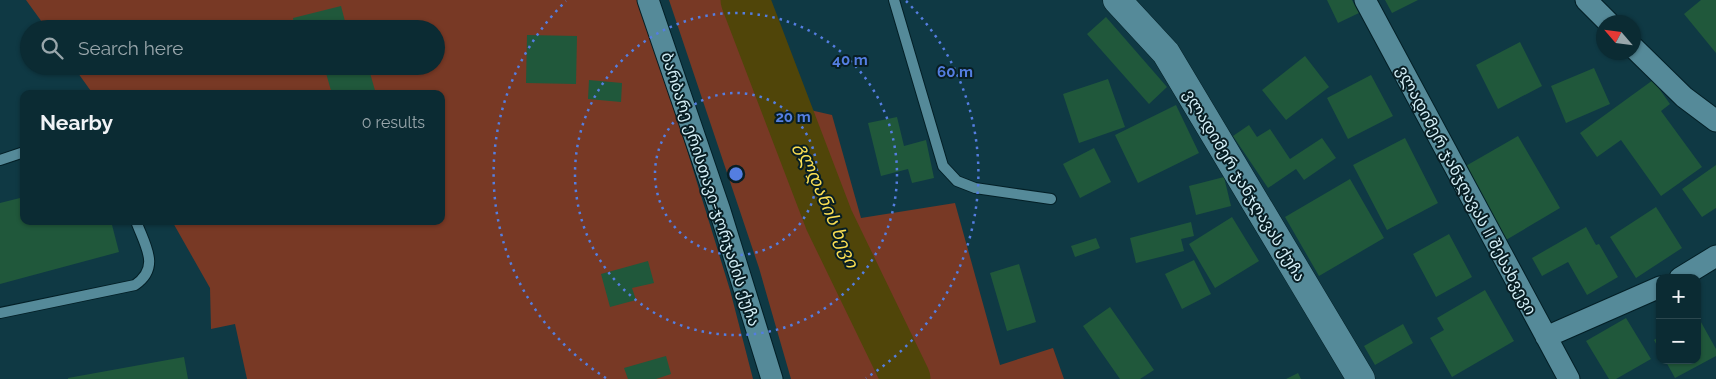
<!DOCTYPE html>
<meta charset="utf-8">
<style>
:root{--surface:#0b2b33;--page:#14333b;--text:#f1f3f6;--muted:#9aa7ac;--line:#2b474e}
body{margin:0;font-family:Raleway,"Noto Sans Georgian",sans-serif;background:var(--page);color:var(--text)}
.controls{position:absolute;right:15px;bottom:15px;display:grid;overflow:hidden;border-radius:10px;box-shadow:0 1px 4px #0004}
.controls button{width:45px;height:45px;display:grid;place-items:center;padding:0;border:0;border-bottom:1px solid var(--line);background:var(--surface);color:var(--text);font:25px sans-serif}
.compass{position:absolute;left:1596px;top:15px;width:45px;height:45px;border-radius:50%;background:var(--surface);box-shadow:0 1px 4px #0004;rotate:298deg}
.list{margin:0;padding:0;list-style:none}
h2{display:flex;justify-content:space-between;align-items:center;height:65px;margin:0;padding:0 20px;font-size:21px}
h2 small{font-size:16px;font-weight:400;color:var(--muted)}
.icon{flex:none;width:28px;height:28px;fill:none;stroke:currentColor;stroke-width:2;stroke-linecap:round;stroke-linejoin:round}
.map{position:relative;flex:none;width:1716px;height:379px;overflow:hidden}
.search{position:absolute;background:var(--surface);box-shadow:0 1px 4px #0004;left:20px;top:20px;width:425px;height:55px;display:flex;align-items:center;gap:12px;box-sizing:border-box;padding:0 18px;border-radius:28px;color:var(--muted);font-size:19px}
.panel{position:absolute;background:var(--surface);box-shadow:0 1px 4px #0004;left:20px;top:90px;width:425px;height:135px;border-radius:10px}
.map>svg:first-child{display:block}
</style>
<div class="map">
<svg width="1716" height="379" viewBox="0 0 1716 379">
<rect width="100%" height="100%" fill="#0f3944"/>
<path fill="#783925" d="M 26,0 L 641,0 L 730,290 L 753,379 L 247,379 L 235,324 L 211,329 L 210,288 L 172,221 L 441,221 L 441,94 L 93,94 L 73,66 L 436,66 L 436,29 L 47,29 Z
M 669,0 L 758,0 L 797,107 L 832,115 L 861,218 L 955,203 L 1000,365 L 1053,348 L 1064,379 L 791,379 L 759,268 Z"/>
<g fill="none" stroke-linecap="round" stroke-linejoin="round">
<path stroke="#504509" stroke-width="49" d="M 745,0 L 829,220 L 906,379"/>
</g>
<path fill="#20583b" d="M 1327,0 L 1352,0 L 1359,13 L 1338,23 Z
M 1385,0 L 1418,0 L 1392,13 Z
M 1701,0 L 1716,0 L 1716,53 L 1684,14 Z
M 341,6 L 347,29 L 295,29 L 293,18 Z
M 1106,17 L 1167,87 L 1149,104 L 1087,34 Z
M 527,35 L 577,36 L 576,84 L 526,83 Z
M 1520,42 L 1542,86 L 1498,109 L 1476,65 Z
M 1305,56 L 1329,87 L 1286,120 L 1262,90 Z
M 324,66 L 368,66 L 376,94 L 332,94 Z
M 1594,68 L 1610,104 L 1566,123 L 1551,86 Z
M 1371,75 L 1393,116 L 1348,139 L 1327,98 Z
M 1108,79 L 1125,127 L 1079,143 L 1063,94 Z
M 589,80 L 622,83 L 621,102 L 588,99 Z
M 1653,80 L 1670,104 L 1661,111 L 1702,167 L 1661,196 L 1621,140 L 1597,157 L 1580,133 Z
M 1176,105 L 1199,153 L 1138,183 L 1115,135 Z
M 897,117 L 904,146 L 926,140 L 934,178 L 912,183 L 908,169 L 881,176 L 868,123 Z
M 1249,125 L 1257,137 L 1270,129 L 1290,159 L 1322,138 L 1336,158 L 1304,180 L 1296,169 L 1268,188 L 1233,136 Z
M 1518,136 L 1560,208 L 1506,240 L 1464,167 Z
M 1405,138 L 1438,203 L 1387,230 L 1353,165 Z
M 1094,148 L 1111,182 L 1080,198 L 1063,164 Z
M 1716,165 L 1716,208 L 1702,217 L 1682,189 Z
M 1224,177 L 1231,206 L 1196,215 L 1189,186 Z
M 1350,179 L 1384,238 L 1319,276 L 1285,217 Z
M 24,197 L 24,221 L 111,221 L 119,252 L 0,284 L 0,203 Z
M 1656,207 L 1682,248 L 1636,278 L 1610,237 Z
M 1232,217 L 1259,261 L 1215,288 L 1189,244 Z
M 1191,222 L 1194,236 L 1181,239 L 1184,251 L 1136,263 L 1130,238 Z
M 1586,227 L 1596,245 L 1599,244 L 1618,277 L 1587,295 L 1568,262 L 1542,276 L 1532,258 Z
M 1449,234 L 1472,277 L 1436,297 L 1413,254 Z
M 1096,238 L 1100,248 L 1075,257 L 1071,246 Z
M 1194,260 L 1211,294 L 1182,309 L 1165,274 Z
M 648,261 L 654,283 L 632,288 L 636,300 L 610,307 L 601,274 Z
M 1019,264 L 1036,322 L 1007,331 L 990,273 Z
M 1485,290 L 1514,341 L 1452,377 L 1430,338 L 1444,330 L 1437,318 Z
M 1110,307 L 1154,370 L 1140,379 L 1120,379 L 1083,326 Z
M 1697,315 L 1716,349 L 1716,356 L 1675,378 L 1665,360 L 1697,360 Z
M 1626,318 L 1651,359 L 1616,379 L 1609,379 L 1586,341 Z
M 1403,324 L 1413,343 L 1375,365 L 1364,346 Z
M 1660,336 L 1660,351 L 1654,340 Z
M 666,356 L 671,374 L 656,379 L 628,379 L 624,368 Z
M 184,357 L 188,379 L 68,379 L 68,378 Z
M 1298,373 L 1301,379 L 1286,379 Z"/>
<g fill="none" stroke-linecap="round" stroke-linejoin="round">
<g stroke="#031f26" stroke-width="12">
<path id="lane" d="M 894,0 L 943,166 L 957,181 L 975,188 L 1051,199
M 0,160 L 24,152
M 0,313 L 135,285 C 161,267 145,246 136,221"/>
</g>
<g stroke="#031f26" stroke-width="23">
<path id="street" d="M 648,0 L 720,211 L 772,379
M 1365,0 L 1569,379
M 1586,0 L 1608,22
M 1634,48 L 1684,97 L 1716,121
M 1680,278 L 1716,256
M 1546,337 L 1660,287"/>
</g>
<g stroke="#031f26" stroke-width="29">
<path id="secondary" d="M 1117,0 L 1166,53 L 1361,379"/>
</g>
<use href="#lane" stroke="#558a99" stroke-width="10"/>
<use href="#street" stroke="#558a99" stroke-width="21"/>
<use href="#secondary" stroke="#558a99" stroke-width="28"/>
</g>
<g fill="none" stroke="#547ee1" stroke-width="2.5" stroke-dasharray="2.5 5">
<circle cx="736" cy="174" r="81"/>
<circle cx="736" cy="174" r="161"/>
<path d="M606 378A242 242 0 0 1 566 1M906 1A242 242 0 0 1 866 378"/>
</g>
<g text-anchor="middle" stroke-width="4" stroke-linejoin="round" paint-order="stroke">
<g font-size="16" fill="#d4eff7" stroke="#081e24">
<text transform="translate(1245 185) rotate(59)" y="6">ვლადიმერ ჯანჯღავას ქუჩა</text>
<text transform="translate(711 189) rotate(72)" y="6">ბარბარე ერისთავი-ჯორჯაძის ქუჩა</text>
<text transform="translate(1467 190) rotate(62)" y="6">ვლადიმერ ჯანჯღავას II შესახვევი</text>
</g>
<g font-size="18" font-style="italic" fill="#f9de52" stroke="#081e24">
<text transform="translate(827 205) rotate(67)" y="6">გლდანის ხევი</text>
</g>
</g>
<circle cx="736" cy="174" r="8" fill="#547ee1" stroke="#081e24" stroke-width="2.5"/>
<g font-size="15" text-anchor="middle" font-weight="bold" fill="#547ee1" stroke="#081e24" stroke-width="4" stroke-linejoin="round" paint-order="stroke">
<text x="850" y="65">40 m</text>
<text x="955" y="77">60 m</text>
<text x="793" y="122">20 m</text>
</g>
</svg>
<div class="controls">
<button>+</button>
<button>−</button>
</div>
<svg class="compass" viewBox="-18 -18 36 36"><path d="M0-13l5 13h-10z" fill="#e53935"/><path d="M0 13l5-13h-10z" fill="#9aa7ac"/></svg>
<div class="search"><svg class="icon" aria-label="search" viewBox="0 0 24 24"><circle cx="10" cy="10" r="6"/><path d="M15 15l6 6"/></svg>Search here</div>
<section class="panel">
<h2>Nearby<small>0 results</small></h2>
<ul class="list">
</ul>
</section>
</div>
